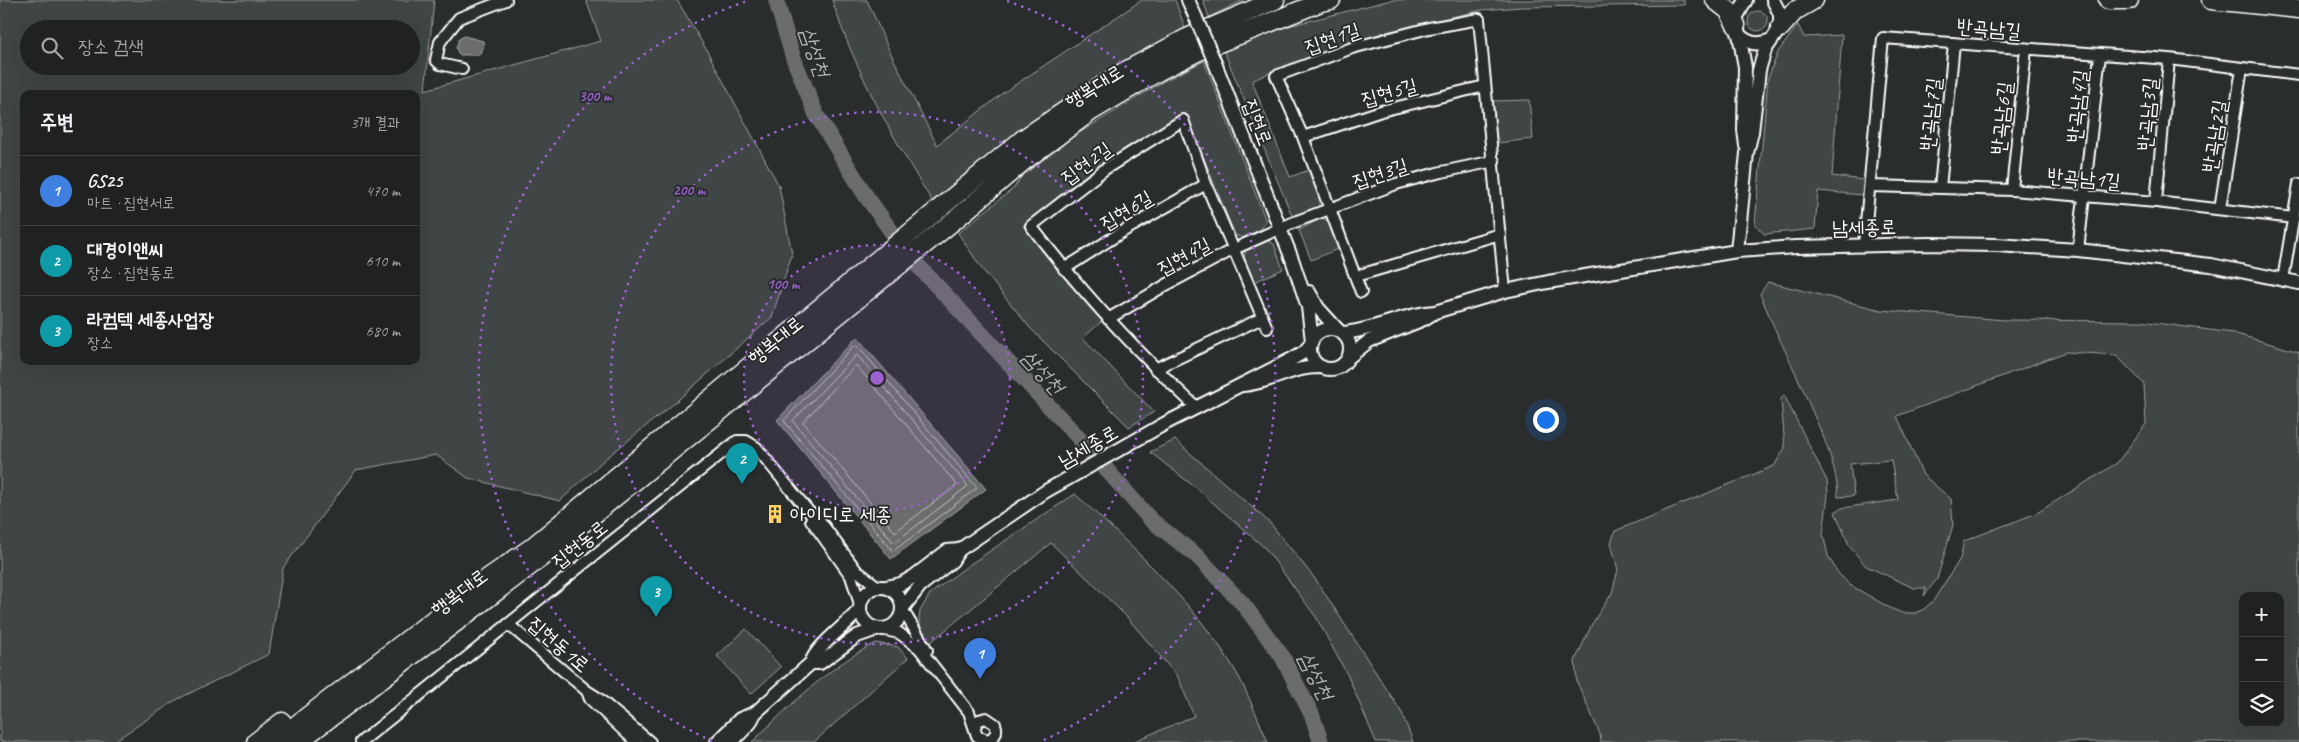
<!DOCTYPE html>
<html lang="ko">
<meta charset="utf-8">
<style>
:root{--surface:#202222;--page:#2d2f2f;--text:#f1f3f6;--muted:#a2a4a5;--line:#3d3f40;--accent:#ea580c}
body{margin:0;font-family:Caveat,"Poor Story",sans-serif;background:var(--page);color:var(--text)}
.controls{position:absolute;right:15px;bottom:15px;display:grid;overflow:hidden;border-radius:10px;box-shadow:0 5px 20px #0002}
.controls button{width:45px;height:45px;display:grid;place-items:center;padding:0;border:0;border-bottom:1px solid var(--line);background:var(--surface);color:var(--text);font:25px sans-serif}
.you{position:absolute;left:1545px;top:419px;width:18px;height:18px;margin:-12px;border:4px solid #fff;border-radius:50%;background:#1a73e8;box-shadow:0 0 0 8px #1a73e833}
.badge{display:grid;place-items:center;width:32px;height:32px;border-radius:50%;background:var(--accent);color:#fff;font-size:16px;font-weight:700}
.pin{position:absolute;translate:-50% -41px;filter:drop-shadow(0 1px 2px #0008)}
.pin::after{content:'';position:absolute;top:26px;width:18px;height:15px;background:inherit;clip-path:polygon(0 0,100% 0,50% 100%)}
.list{margin:0;padding:0;list-style:none}
h2{display:flex;justify-content:space-between;align-items:center;height:65px;margin:0;padding:0 20px;font-size:21px}
h2 small{font-size:16px;font-weight:400;color:var(--muted)}
.list li{display:grid;grid-template-columns:32px 1fr auto;gap:15px;align-items:center;box-sizing:border-box;height:70px;padding:0 20px;border-top:1px solid var(--line)}
.list b{display:block;font-size:19px;white-space:nowrap}
.list p{margin:0;font-size:16px;white-space:nowrap;color:var(--muted)}
.list em{font-size:16px;font-style:normal;color:var(--muted)}
.icon{flex:none;width:28px;height:28px;fill:none;stroke:currentColor;stroke-width:2;stroke-linecap:round;stroke-linejoin:round}
.map{position:relative;flex:none;width:2299px;height:742px;overflow:hidden}
.search{position:absolute;background:var(--surface);box-shadow:0 5px 20px #0002;left:20px;top:20px;width:400px;height:55px;display:flex;align-items:center;gap:12px;box-sizing:border-box;padding:0 18px;border-radius:28px;color:var(--muted);font-size:19px}
.panel{position:absolute;background:var(--surface);box-shadow:0 5px 20px #0002;left:20px;top:90px;width:400px;height:275px;border-radius:10px}
.map>svg:first-child{display:block}
</style>
<div class="map">
<svg width="2299" height="742" viewBox="0 0 2299 742">
<rect width="100%" height="100%" fill="#2a2d2e"/>
<filter id="ink" filterUnits="userSpaceOnUse"><feTurbulence type="fractalNoise" baseFrequency=".02" numOctaves="2"/><feDisplacementMap in="SourceGraphic" scale="10" xChannelSelector="R" yChannelSelector="G"/><feConvolveMatrix kernelMatrix="1 2 1 2 8 2 1 2 1" color-interpolation-filters="sRGB"/></filter>
<g filter="url(#ink)">
<path fill="#414445" stroke="#a0a2a2" fill-rule="evenodd" d="M 0,0 L 434,0 L 425,90 L 601,41 L 586,0 L 677,0 L 706,49 L 779,186 L 792,254 L 772,317 L 671,406 L 605,459 L 560,501 L 468,478 L 436,455 L 356,470 L 283,568 L 269,654 L 176,700 L 113,742 L 0,742 ZM 29,29 L 411,29 L 411,66 L 29,66 ZM 24,94 L 416,94 L 416,361 L 24,361 Z
M 832,0 L 867,0 L 889,50 L 937,145 L 1003,93 L 1142,0 L 1175,0 L 1185,28 L 1073,93 L 1005,142 L 932,201 C 893,138 855,71 832,0 Z
M 1203,0 L 1244,0 L 1209,17 Z
M 1391,0 L 1684,0 L 1685,5 L 1521,7 L 1482,10 L 1382,33 L 1271,72 L 1252,81 L 1290,177 L 1309,170 L 1321,200 L 1318,207 L 1292,216 L 1224,51 L 1277,29 Z
M1748 21a10 10 0 1 1 20 0a10 10 0 1 1-20 0Z
M 1798,25 L 1804,37 L 1842,35 L 1832,176 L 1864,180 L 1862,195 L 1818,191 L 1815,229 L 1764,234 L 1755,224 L 1768,78 L 1778,52 Z
M 1204,61 L 1266,221 L 1261,229 L 1243,238 L 1235,235 L 1186,114 L 1129,146 L 1073,184 L 1023,226 L 1059,272 L 1102,321 L 1083,338 L 1154,412 L 1129,427 L 1031,329 L 982,269 L 958,233 L 1014,188 L 1021,177 L 1071,138 L 1166,80 Z
M 1529,100 L 1533,139 L 1497,143 L 1493,101 Z
M 1322,218 L 1329,221 L 1340,248 L 1311,260 L 1299,230 Z
M 1268,241 L 1274,244 L 1283,269 L 1254,282 L 1244,257 L 1246,249 Z
M 1768,282 L 1881,310 L 2005,320 L 2140,321 L 2233,333 L 2299,352 L 2299,742 L 1601,742 L 1600,734 L 1577,682 L 1575,661 L 1592,624 L 1612,593 L 1618,570 L 1611,543 L 1615,531 L 1774,466 L 1785,448 L 1781,399 L 1784,395 L 1827,481 L 1828,495 L 1823,534 L 1828,556 L 1838,573 L 1850,585 L 1890,608 L 1902,613 L 1915,613 L 1924,609 L 1933,601 L 1960,559 L 1964,541 L 2037,513 L 2117,463 L 2146,424 L 2144,384 L 2116,355 L 2066,352 L 1897,416 L 1923,475 L 1951,499 L 1953,525 L 1937,579 L 1924,596 L 1926,588 L 1914,588 L 1866,566 L 1850,547 L 1835,512 L 1842,508 L 1898,500 L 1891,460 L 1850,464 L 1854,496 L 1838,497 C 1837,469 1827,445 1816,420 C 1799,377 1777,337 1760,294 ZM 2243,596 L 2280,596 L 2280,723 L 2243,723 Z
M 1175,440 L 1270,523 L 1316,580 L 1402,713 L 1413,742 L 1376,742 L 1348,676 L 1316,617 L 1265,548 L 1196,488 L 1150,452 Z
M 1075,494 C 1131,545 1204,612 1240,679 C 1250,699 1259,721 1268,742 L 1132,742 L 1194,716 L 1178,677 L 1125,615 L 1051,543 L 931,642 L 921,629 L 919,619 L 920,611 L 930,594 L 966,567 Z
M 746,629 L 781,667 L 751,694 L 717,656 Z
M 876,643 L 898,647 L 908,658 L 814,742 L 752,742 C 789,707 830,665 876,643 Z"/>
<path fill="#6a6c6d" stroke="#a6a7a7" d="M 464,36 L 483,41 L 484,45 L 479,55 L 459,55 L 456,48 L 459,39 Z
M 857,337 L 986,489 L 891,559 L 777,420 Z"/>
<g fill="none" stroke-linecap="round" stroke-linejoin="round">
<path stroke="#c3c4c5" stroke-width="1" d="M 854,346 L 858,346 L 977,488 L 893,551 L 784,421 Z
M 857,355 L 968,486 L 894,543 L 793,421 Z
M 857,366 L 957,485 L 895,532 L 803,422 L 854,367 Z"/>
<path stroke="#6a6c6d" stroke-width="16" d="M 776,0 L 793,57 L 816,114 L 866,196 L 909,256 L 1076,435 L 1151,520 L 1197,556 L 1243,604 L 1282,656 L 1312,715 L 1321,742"/>
<g stroke="#fff" stroke-width="14">
<path id="minor" d="M 462,69 L 440,64 L 436,60 L 440,42 L 459,18 L 506,0
M 1303,137 L 1381,111 L 1485,86
M 1871,186 L 2012,190 L 2156,202 L 2294,218
M 1940,188 L 1954,43
M 2012,190 L 2026,49
M 2156,202 L 2169,59
M 2220,209 L 2242,68
M 1864,245 L 1883,38 L 2169,59 L 2299,75
M 2078,250 L 2100,55
M 1064,269 L 1122,232 L 1206,184
M 1356,276 L 1500,234
M 2283,280 L 2299,184
M 1361,292 L 1303,137 L 1276,76 L 1352,48 L 1429,28 L 1479,19 L 1505,291
M 1108,319 L 1166,285 L 1234,249 L 1292,223 L 1396,184 L 1437,173 L 1494,161
M 1155,369 L 1262,318
M 1196,407 C 1136,351 1081,291 1031,226 L 1105,169 L 1183,120 L 1206,184 L 1267,328
M 811,520 L 851,576 L 860,604
M 902,609 L 927,650
M 508,624 L 587,691
M 880,629 L 899,633 L 919,648 L 969,712 L 977,736 L 987,740 C 995,738 998,732 995,724 L 986,718 L 979,720 L 975,726
M 361,742 L 737,441 L 746,441 L 756,447 L 809,512 L 817,517 L 856,570 L 878,587
M 636,742 L 590,699 L 587,691 L 598,698 L 650,742"/>
</g>
<g stroke="#fff" stroke-width="16">
<path id="tertiary" d="M 1188,0 L 1196,18
M 1738,33 C 1747,44 1758,46 1771,40
M 1215,63 L 1292,259 L 1308,307 L 1312,341
M 1746,146 L 1744,130 L 1745,67 L 1736,18 L 1746,0
M 1737,251 L 1747,153 L 1752,132 L 1759,70 L 1765,50 L 1780,28 L 1780,14 L 1773,0
M 1309,292 L 1318,308 L 1338,330
M 1435,312 L 1505,291 L 1548,282 L 1737,251 L 1796,247 L 1929,244 L 1996,245 L 2078,250 L 2211,265 L 2299,283
M1310 349a20 20 0 1 1 40 0a20 20 0 1 1-40 0Z
M 1342,333 C 1374,331 1402,314 1435,312 L 1424,319 L 1369,341 L 1349,357
M 1243,385 C 1272,383 1291,366 1322,367
M860 608a21 21 0 1 1 42 0a21 21 0 1 1-42 0Z
M 886,587 L 901,584 L 913,577 L 947,551 L 959,550
M 902,609 L 920,586 L 952,561 L 959,550 L 1046,491 L 1166,423 L 1292,359 L 1304,352 L 1311,344
M 811,663 L 820,663 L 857,636 L 877,629
M 755,713 L 811,663 C 816,646 847,625 860,609
M 717,742 L 740,719 L 755,713 L 750,723 L 732,742"/>
</g>
<g stroke="#fff" stroke-width="21">
<path id="trunk" d="M 1715,0 L 1729,11 L 1736,25
M 2108,0 L 2129,0
M 2211,0 L 2299,9
M 1780,28 L 1795,11 L 1814,0
M 256,742 L 282,722
M 274,742 L 488,578 L 531,548 L 1023,139 L 1120,74 L 1187,38 L 1275,0
M 298,742 L 539,559 L 957,218 L 1025,160 L 1090,112 L 1159,71 L 1199,51 L 1321,2 L 1331,0"/>
</g>
<use href="#minor" stroke="#2a2d2e" stroke-width="10"/>
<use href="#tertiary" stroke="#2a2d2e" stroke-width="12"/>
<use href="#trunk" stroke="#2a2d2e" stroke-width="18"/>
<g stroke="#fff" stroke-width="16" stroke-linecap="butt">
<path id="tertiary-bridge" d="M 1196,18 L 1215,63"/>
</g>
<use href="#tertiary-bridge" stroke="#2a2d2e" stroke-width="12"/>
</g>
</g>
<circle cx="877" cy="378" r="133" fill="#9c61cf" fill-opacity=".12"/>
<g fill="none" stroke="#9c61cf" stroke-width="2.5" stroke-dasharray="2.5 5">
<circle cx="877" cy="378" r="133"/>
<circle cx="877" cy="378" r="266"/>
<path d="M712 741A399 399 0 0 1 747 1M1007 1A399 399 0 0 1 1042 741"/>
</g>
<defs>
<g id="building-bare" transform="scale(1.5)"><path d="M-4-6H4V6H1V3H-1V6H-4ZM-2.5-4.3h1.7v1.8h-1.7ZM.8-4.3h1.7v1.8H.8ZM-2.5-1h1.7V.8h-1.7ZM.8-1h1.7V.8H.8Z" fill="#ffd166" stroke="#2a2d2e" stroke-width="2.5" paint-order="stroke"/></g>
</defs>
<g fill-rule="evenodd">
<use href="#building-bare" x="775" y="514"/>
</g>
<g text-anchor="middle" stroke-width="4" stroke-linejoin="round" paint-order="stroke">
<g font-size="20" fill="#fff" stroke="#2a2d2e">
<text transform="translate(1989 28) rotate(5)" y="7">반곡남길</text>
<text transform="translate(1332 38) rotate(-19)" y="7">집현1길</text>
<text transform="translate(1094 86) rotate(-32)" y="7">행복대로</text>
<text transform="translate(1389 92) rotate(-15)" y="7">집현5길</text>
<text transform="translate(2077 106) rotate(-84)" y="7">반곡남4길</text>
<text transform="translate(1930 114) rotate(-84)" y="7">반곡남7길</text>
<text transform="translate(2147 114) rotate(-85)" y="7">반곡남3길</text>
<text transform="translate(2001 118) rotate(-84)" y="7">반곡남6길</text>
<text transform="translate(1258 122) rotate(69)" y="7">집현로</text>
<text transform="translate(2214 136) rotate(-81)" y="7">반곡남2길</text>
<text transform="translate(1086 163) rotate(-36)" y="7">집현2길</text>
<text transform="translate(1380 173) rotate(-18)" y="7">집현3길</text>
<text transform="translate(2084 178) rotate(5)" y="7">반곡남1길</text>
<text transform="translate(1126 210) rotate(-31)" y="7">집현6길</text>
<text transform="translate(1864 227) rotate(-1)" y="7">남세종로</text>
<text transform="translate(1184 256) rotate(-28)" y="7">집현4길</text>
<text transform="translate(775 340) rotate(-39)" y="7">행복대로</text>
<text transform="translate(1088 446) rotate(-30)" y="7">남세종로</text>
<text transform="translate(579 544) rotate(-38)" y="7">집현동로</text>
<text transform="translate(459 592) rotate(-37)" y="7">행복대로</text>
<text transform="translate(559 644) rotate(41)" y="7">집현동1로</text>
</g>
<g font-size="20" fill="#fff" stroke="#2a2d2e" text-anchor="start">
<text x="790" y="521">아이디로 세종</text>
</g>
<g font-size="21" font-style="italic" fill="#b4b6b6" stroke="#2a2d2e">
<text transform="translate(815 52) rotate(71)" y="7">삼성천</text>
<text transform="translate(1043 372) rotate(48)" y="7">삼성천</text>
<text transform="translate(1316 676) rotate(63)" y="7">삼성천</text>
</g>
</g>
<circle cx="877" cy="378" r="8" fill="#9c61cf" stroke="#2a2d2e" stroke-width="2.5"/>
<g font-size="15" text-anchor="middle" font-weight="bold" fill="#9c61cf" stroke="#2a2d2e" stroke-width="4" stroke-linejoin="round" paint-order="stroke">
<text x="595" y="101">300 m</text>
<text x="689" y="195">200 m</text>
<text x="783" y="289">100 m</text>
</g>
</svg>
<div class="controls">
<button>+</button>
<button>−</button>
<button><svg class="icon" aria-label="layers" viewBox="0 0 24 24"><path d="M12 4l9 5-9 5-9-5zM3 14l9 5 9-5"/></svg></button>
</div>
<div class="you"></div>
<div class="pin badge" style="left:980px;top:679px;background:#3f7fe0">1</div>
<div class="pin badge" style="left:742px;top:484px;background:#0f9aa8">2</div>
<div class="pin badge" style="left:656px;top:617px;background:#0f9aa8">3</div>
<div class="search"><svg class="icon" aria-label="search" viewBox="0 0 24 24"><circle cx="10" cy="10" r="6"/><path d="M15 15l6 6"/></svg>장소 검색</div>
<section class="panel">
<h2>주변<small>3개 결과</small></h2>
<ul class="list">
<li><span class="badge" style="background:#3f7fe0">1</span><div><b>GS25</b><p>마트 · 집현서로</p></div><em>470 m</em></li>
<li><span class="badge" style="background:#0f9aa8">2</span><div><b>대경이앤씨</b><p>장소 · 집현동로</p></div><em>610 m</em></li>
<li><span class="badge" style="background:#0f9aa8">3</span><div><b>라컴텍 세종사업장</b><p>장소</p></div><em>680 m</em></li>
</ul>
</section>
</div>
